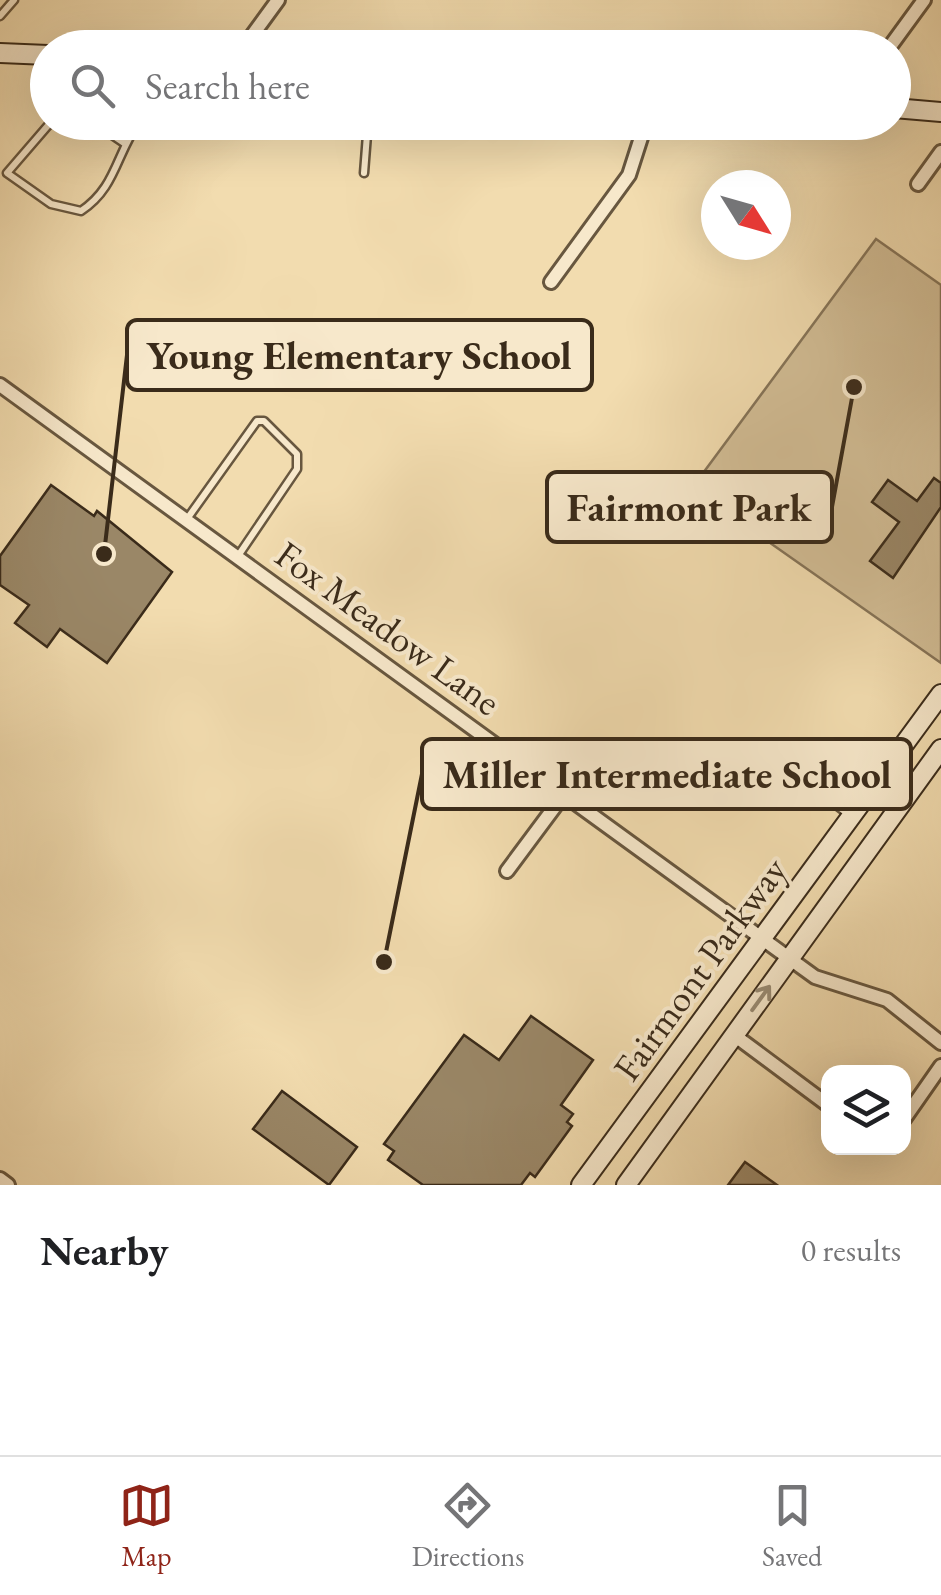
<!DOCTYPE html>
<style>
:root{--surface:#fff;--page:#f6f6f6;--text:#202124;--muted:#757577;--line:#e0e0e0;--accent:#8f2418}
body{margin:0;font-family:"EB Garamond",serif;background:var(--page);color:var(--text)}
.controls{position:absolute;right:30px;bottom:30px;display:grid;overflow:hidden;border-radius:20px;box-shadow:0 10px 40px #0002}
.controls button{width:90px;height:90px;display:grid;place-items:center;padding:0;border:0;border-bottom:2px solid var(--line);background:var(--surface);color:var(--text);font:50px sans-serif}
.compass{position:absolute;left:701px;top:170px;width:90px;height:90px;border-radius:50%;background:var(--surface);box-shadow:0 10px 40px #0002;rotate:127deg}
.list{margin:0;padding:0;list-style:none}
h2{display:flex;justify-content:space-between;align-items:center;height:130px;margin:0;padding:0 40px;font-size:42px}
h2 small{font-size:32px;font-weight:400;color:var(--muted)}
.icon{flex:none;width:55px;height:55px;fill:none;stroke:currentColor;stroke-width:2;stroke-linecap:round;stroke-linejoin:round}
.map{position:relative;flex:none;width:941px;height:1185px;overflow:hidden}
.search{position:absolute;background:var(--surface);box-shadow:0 10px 40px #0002;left:30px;right:30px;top:30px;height:110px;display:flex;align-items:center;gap:25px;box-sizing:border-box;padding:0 35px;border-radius:55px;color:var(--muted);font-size:38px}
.sheet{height:270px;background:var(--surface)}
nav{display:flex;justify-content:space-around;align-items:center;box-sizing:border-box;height:140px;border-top:2px solid var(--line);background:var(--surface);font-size:28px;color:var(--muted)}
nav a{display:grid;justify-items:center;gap:5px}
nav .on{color:var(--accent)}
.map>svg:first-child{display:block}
</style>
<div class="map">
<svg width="941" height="1185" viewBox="0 0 941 1185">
<rect width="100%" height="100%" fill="#f2dcaf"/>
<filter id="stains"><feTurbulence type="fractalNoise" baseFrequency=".002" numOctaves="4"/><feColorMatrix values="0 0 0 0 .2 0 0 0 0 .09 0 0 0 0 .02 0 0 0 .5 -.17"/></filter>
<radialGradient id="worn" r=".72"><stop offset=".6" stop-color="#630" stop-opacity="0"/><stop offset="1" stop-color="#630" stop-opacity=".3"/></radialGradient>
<path fill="#d3be96" stroke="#867458" stroke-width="2.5" d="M 876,239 L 941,285 L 941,663 L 692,488 Z"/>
<path fill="#9a8767" stroke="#3a2b1a" stroke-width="2.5" d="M 934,478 L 941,483 L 941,507 L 893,578 L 870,561 L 899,522 L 872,502 L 888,480 L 917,501 Z
M 51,485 L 94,516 L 97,511 L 172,572 L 107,663 L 60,629 L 47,647 L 15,623 L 29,605 L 0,585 L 0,556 Z
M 531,1016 L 593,1060 L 561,1105 L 573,1114 L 567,1122 L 572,1126 L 535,1177 L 530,1173 L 521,1185 L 423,1185 L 388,1160 L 394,1151 L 384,1144 L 464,1035 L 499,1060 Z
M 282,1091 L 357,1147 L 329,1185 L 253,1129 Z
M 745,1162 L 777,1185 L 728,1185 Z"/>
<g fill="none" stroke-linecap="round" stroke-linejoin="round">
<g stroke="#68573f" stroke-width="11">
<path id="service" d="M 0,16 L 14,0
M 51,122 L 7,173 L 51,204 L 81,211 C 116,188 116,154 139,122
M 93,122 L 124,143
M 364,173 L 368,122
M 187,519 L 257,421 L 264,421 L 297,454 L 297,469 L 238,556
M 815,789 L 851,816"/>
</g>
<g stroke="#68573f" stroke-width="18">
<path id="minor" d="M 243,48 L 278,0
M 889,48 L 924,0
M 918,184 L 941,152
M 551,282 L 629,175 L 646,122
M 0,385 L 815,977 L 887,1000 L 941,1043
M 507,871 L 565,793
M 734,1035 L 828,1105
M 904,1119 L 941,1066
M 0,1179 L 8,1185"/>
</g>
<g stroke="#3a2b1a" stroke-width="22">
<path id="secondary" d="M 0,53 L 48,55
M 894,108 L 941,112
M 581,1185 L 941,694
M 626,1185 L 941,749"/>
</g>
<use href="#service" stroke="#f7e8cb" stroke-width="6"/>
<use href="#minor" stroke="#f7e8cb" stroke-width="12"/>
<use href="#secondary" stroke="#f7e8cb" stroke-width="18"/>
</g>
<defs><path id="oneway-shaft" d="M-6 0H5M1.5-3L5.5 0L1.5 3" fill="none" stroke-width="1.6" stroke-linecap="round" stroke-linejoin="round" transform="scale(2.5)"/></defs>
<use stroke="#988a72" href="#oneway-shaft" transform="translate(761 998) rotate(-54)"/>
<g text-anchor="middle" stroke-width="8" stroke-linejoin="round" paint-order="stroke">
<g font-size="38" fill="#3a2b1a" stroke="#f7e8cb">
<text transform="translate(388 628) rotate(36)" y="13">Fox Meadow Lane</text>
<text transform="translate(700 969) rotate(-54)" y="13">Fairmont Parkway</text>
</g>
</g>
<path fill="none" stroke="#3a2b1a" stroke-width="4" d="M104 554L127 355M854 387L832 507M384 962L422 774"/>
<g fill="#3a2b1a" stroke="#f7e8cb" stroke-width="4">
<circle cx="104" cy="554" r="10"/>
<circle cx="854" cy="387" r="10"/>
<circle cx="384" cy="962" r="10"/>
</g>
<g fill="#f7e8cb" stroke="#3a2b1a" stroke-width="4">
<rect x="127" y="320" width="465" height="70" rx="10"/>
<rect x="547" y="472" width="285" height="70" rx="10"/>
<rect x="422" y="739" width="489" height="70" rx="10"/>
</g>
<g font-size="40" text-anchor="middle" font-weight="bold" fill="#3a2b1a">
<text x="359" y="369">Young Elementary School</text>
<text x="689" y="521">Fairmont Park</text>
<text x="667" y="788">Miller Intermediate School</text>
</g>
<rect width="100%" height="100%" filter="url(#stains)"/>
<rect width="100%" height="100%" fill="url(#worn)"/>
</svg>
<div class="controls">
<button><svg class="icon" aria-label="layers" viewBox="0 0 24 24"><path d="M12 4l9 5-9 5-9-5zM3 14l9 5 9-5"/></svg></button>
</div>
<svg class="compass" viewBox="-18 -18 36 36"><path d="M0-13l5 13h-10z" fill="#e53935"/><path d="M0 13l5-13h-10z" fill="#757577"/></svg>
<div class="search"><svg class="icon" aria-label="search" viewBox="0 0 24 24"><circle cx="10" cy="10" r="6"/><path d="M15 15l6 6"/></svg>Search here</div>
</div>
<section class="sheet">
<h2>Nearby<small>0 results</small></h2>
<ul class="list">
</ul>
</section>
<nav>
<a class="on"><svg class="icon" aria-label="map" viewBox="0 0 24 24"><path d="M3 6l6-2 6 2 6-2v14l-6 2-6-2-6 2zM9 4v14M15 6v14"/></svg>Map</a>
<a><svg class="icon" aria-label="directions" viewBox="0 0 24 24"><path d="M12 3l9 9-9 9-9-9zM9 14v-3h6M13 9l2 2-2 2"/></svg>Directions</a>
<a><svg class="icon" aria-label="saved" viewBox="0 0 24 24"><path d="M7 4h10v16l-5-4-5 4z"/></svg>Saved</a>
</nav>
